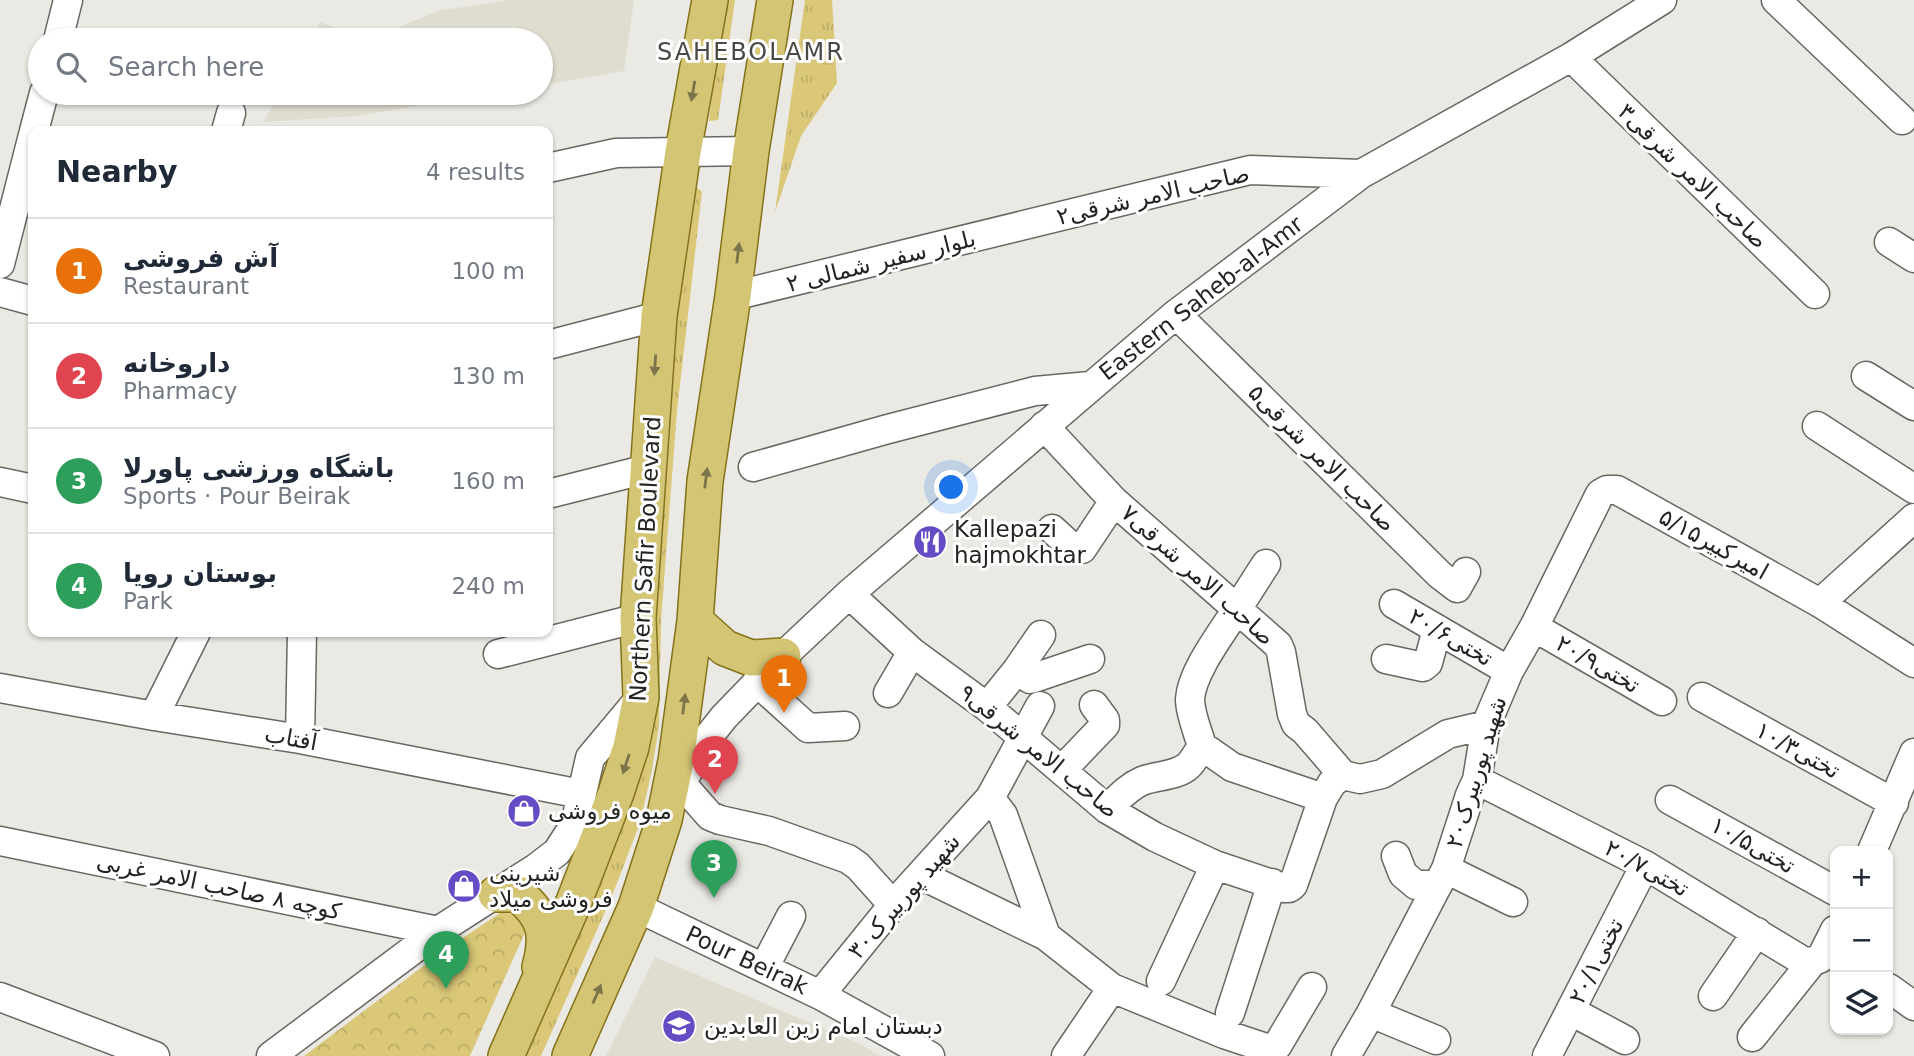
<!DOCTYPE html>
<meta charset="utf-8">
<style>
:root{--surface:#fff;--page:#f6f6f7;--text:#1f2937;--muted:#747a83;--line:#e0e1e3;--accent:#ea580c}
body{margin:0;font-family:"DejaVu Sans",Cairo,sans-serif;background:var(--page);color:var(--text)}
.controls{position:absolute;right:21px;bottom:21px;display:grid;overflow:hidden;border-radius:14px;box-shadow:0 2px 5px #0004}
.controls button{width:63px;height:63px;display:grid;place-items:center;padding:0;border:0;border-bottom:2px solid var(--line);background:var(--surface);color:var(--text);font:35px sans-serif}
.you{position:absolute;left:952px;top:488px;width:24px;height:24px;margin:-18px;border:5px solid #fff;border-radius:50%;background:#1a73e8;box-shadow:0 0 0 10px #1a73e833}
.badge{display:grid;place-items:center;width:46px;height:46px;border-radius:50%;background:var(--accent);color:#fff;font-size:23px;font-weight:700}
.pin{position:absolute;translate:-50% -58px;filter:drop-shadow(0 2px 4px #0008)}
.pin::after{content:'';position:absolute;top:37px;width:24px;height:21px;background:inherit;clip-path:polygon(0 0,100% 0,50% 100%)}
.list{margin:0;padding:0;list-style:none}
h2{display:flex;justify-content:space-between;align-items:center;height:91px;margin:0;padding:0 28px;font-size:30px}
h2 small{font-size:23px;font-weight:400;color:var(--muted)}
.list li{display:grid;grid-template-columns:46px 1fr auto;gap:21px;align-items:center;box-sizing:border-box;height:105px;padding:0 28px;border-top:2px solid var(--line)}
.list b{display:block;font-size:26px;white-space:nowrap}
.list p{margin:0;font-size:23px;white-space:nowrap;color:var(--muted)}
.list em{font-size:23px;font-style:normal;color:var(--muted)}
.icon{flex:none;width:38px;height:38px;fill:none;stroke:currentColor;stroke-width:2;stroke-linecap:round;stroke-linejoin:round}
.map{position:relative;flex:none;width:1914px;height:1056px;overflow:hidden}
.search{position:absolute;background:var(--surface);box-shadow:0 2px 5px #0004;left:28px;top:28px;width:525px;height:77px;display:flex;align-items:center;gap:18px;box-sizing:border-box;padding:0 24px;border-radius:38px;color:var(--muted);font-size:26px}
.panel{position:absolute;background:var(--surface);box-shadow:0 2px 5px #0004;left:28px;top:126px;width:525px;height:511px;border-radius:14px}
.map>svg:first-child{display:block}
</style>
<div class="map">
<svg width="1914" height="1056" viewBox="0 0 1914 1056">
<defs>
<pattern id="grass-tufts" width="24" height="20" patternUnits="userSpaceOnUse" patternTransform="scale(1.75)"><rect width="24" height="20" fill="#dac878"/><path d="M3 7l-1-3M5 7V3M7 7l1-3M15 17l-1-3M17 17v-4M19 17l1-3" fill="none" stroke="#bbac68"/></pattern>
<pattern id="forest-crowns" width="20" height="18" patternUnits="userSpaceOnUse" patternTransform="scale(1.75)"><rect width="20" height="18" fill="#dac878"/><path d="M2 6a3 3 0 1 1 6 0M12 15a3 3 0 1 1 6 0" fill="none" stroke="#bbac68"/></pattern>
</defs>
<rect width="100%" height="100%" fill="#eae9e3"/>
<path fill="#dfddd0" d="M 510,0 L 634,0 L 624,71 L 541,85 L 541,40 L 310,40 L 320,22 L 369,40 L 437,11 Z
M 280,93 L 494,93 L 356,116 L 263,122 Z
M 655,957 L 860,1044 L 880,1056 L 606,1056 Z"/>
<path fill="url(#grass-tufts)" d="M 721,0 L 735,0 L 718,120 L 709,121 Z
M 805,0 L 832,0 L 837,83 L 801,136 L 775,212 Z
M 693,184 L 702,192 L 677,411 L 661,620 L 659,726 L 652,770 L 640,823 L 612,896 L 541,1056 L 519,1056 L 651,710 L 672,349 Z"/>
<path fill="url(#forest-crowns)" d="M 503,911 L 518,916 L 526,930 L 470,1056 L 304,1056 L 442,952 Z"/>
<g fill="none" stroke-linecap="round" stroke-linejoin="round">
<g stroke="#686762" stroke-width="31">
<path id="minor" d="M 1776,0 L 1902,120
M 58,40 L 68,0
M 1571,57 L 1815,294
M 34,131 L 44,93
M 226,131 L 231,113
M 548,168 L 616,153 L 751,151
M 1889,242 L 1914,258
M 0,264 L 33,135
M 0,292 L 33,301
M 733,296 L 1250,170 L 1361,174
M 1176,314 L 1440,575 L 1457,588 L 1466,572
M 548,345 L 659,316
M 1866,376 L 1914,406
M 1044,426 L 1114,501 L 1278,645 L 1281,652 L 1292,714 L 1296,724 L 1305,731 L 1343,775
M 1817,426 L 1914,489
M 753,467 L 888,429 L 1035,391 L 1090,386
M 0,482 L 33,489
M 548,494 L 647,469
M 1052,529 L 1075,550 L 1082,549 L 1114,501
M 1266,564 C 1256,579 1247,594 1237,609 C 1222,633 1192,671 1190,699 C 1190,714 1198,732 1202,746 L 1232,767 L 1323,798
M 849,594 L 912,652 L 987,707 L 1107,809 L 1155,837 L 1215,865 L 1284,888 L 1289,888 L 1293,885 L 1323,798 L 1332,783 L 1343,775
M 1820,603 L 1914,518
M 1394,604 L 1509,671
M 1534,627 L 1662,701
M 498,654 L 638,618
M 1386,659 L 1423,667 L 1428,663 L 1437,629
M 1017,670 L 1030,679 L 1034,678 L 1090,659
M 757,682 L 808,728 L 845,726
M 0,688 L 154,716 L 300,739 L 581,794
M 888,693 L 912,652
M 1702,697 L 1894,803
M 987,707 L 1017,670 L 1041,635
M 154,716 L 196,632
M 300,739 L 302,632
M 1062,770 L 1105,725 L 1105,720 L 1094,705
M 1343,775 L 1360,779 L 1382,774 L 1448,734 L 1486,725
M 1477,780 L 1645,865 L 1803,961 L 1812,962
M 682,784 L 710,816 L 720,820 L 769,831 L 848,859 L 858,866 L 893,905
M 676,795 L 701,746 L 724,717 L 783,656 L 849,594 L 1176,314 L 1361,174 L 1571,57 L 1662,0
M 990,798 L 1003,815 L 1046,936
M 1670,800 L 1835,891
M 1107,809 C 1118,799 1128,787 1142,781 C 1156,775 1177,777 1189,765 C 1194,760 1198,752 1202,746
M 578,811 L 590,758 L 641,697
M 0,841 L 438,931
M 1872,851 L 1914,753
M 1396,856 L 1403,874 L 1416,885 L 1438,885
M 1446,869 L 1513,902
M 921,875 L 1046,936 L 1112,988 L 1224,1034 L 1266,1048 L 1272,1049 L 1277,1046 L 1312,987
M 636,907 L 820,995 L 930,1056
M 764,968 L 791,916
M 1161,981 L 1215,865
M 1889,988 L 1914,1006
M 820,995 L 893,905 L 990,798 L 1040,706
M 1713,996 L 1757,932
M 0,997 L 155,1056
M 1571,1011 L 1625,1040
M 1230,1013 L 1272,883
M 1371,1013 L 1436,1040
M 1752,1037 L 1812,962 L 1821,958 L 1835,930
M 271,1056 L 438,931 L 536,868 L 557,852 L 575,824
M 1066,1056 L 1112,988
M 1346,1056 L 1371,1013 L 1446,869 L 1470,795 L 1477,780 L 1486,725 L 1509,671 L 1534,627 L 1600,494 L 1607,490 L 1617,490 L 1820,603 L 1914,663
M 1547,1056 L 1645,865"/>
</g>
<g stroke="#84731b" stroke-width="38">
<path id="major" d="M 695,621 L 725,648 L 751,658 L 783,656
M 496,894 L 518,894 C 545,917 549,933 540,967
M 506,1056 L 573,904 L 616,793 L 631,747 L 641,697 L 638,618 L 659,316 L 683,152 L 710,0
M 570,1056 L 636,907 L 664,820 L 676,761 L 695,621 L 705,481 L 733,296 L 751,151 L 775,0"/>
</g>
<use href="#minor" stroke="#fff" stroke-width="28"/>
<use href="#major" stroke="#d4c574" stroke-width="35"/>
</g>
<defs><path id="oneway-solid" d="M-6-.8H1V-3.2L6.5 0L1 3.2V.8H-6Z" transform="scale(1.75)"/></defs>
<g fill="#7c744b">
<use href="#oneway-solid" transform="translate(693 91) rotate(100)"/>
<use href="#oneway-solid" transform="translate(738 253) rotate(-83)"/>
<use href="#oneway-solid" transform="translate(655 365) rotate(94)"/>
<use href="#oneway-solid" transform="translate(706 478) rotate(-83)"/>
<use href="#oneway-solid" transform="translate(684 704) rotate(-83)"/>
<use href="#oneway-solid" transform="translate(626 764) rotate(108)"/>
<use href="#oneway-solid" transform="translate(597 994) rotate(-66)"/>
</g>
<defs>
<g id="restaurant-disc" transform="scale(1.75)"><circle r="9.5" fill="#654cc5" stroke="#fff"/><path d="M-5-6h1v4h1v-4h1v4h1v-4h1v5L-1.5 .5V6h-2V.5L-5-1ZM5-6V6H3V1.5H1.5Q1.5-4 5-6Z" fill="#fff"/></g>
<g id="shop-disc" transform="scale(1.75)"><circle r="9.5" fill="#654cc5" stroke="#fff"/><path d="M-5-2.5h2.3a2.7 3.5 0 0 1 5.4 0H5L5.5 6h-11ZM-1.5-2.5h3a1.5 2.3 0 0 0-3 0Z" fill="#fff"/></g>
<g id="school-disc" transform="scale(1.75)"><circle r="9.5" fill="#654cc5" stroke="#fff"/><path d="M0-5L7-2L0 1L-7-2ZM-4 1L0 2.5L4 1V4Q0 6-4 4Z" fill="#fff"/></g>
</defs>
<g fill-rule="evenodd">
<use href="#restaurant-disc" x="930" y="542"/>
<use href="#shop-disc" x="524" y="811"/>
<use href="#shop-disc" x="464" y="886"/>
<use href="#school-disc" x="679" y="1026"/>
</g>
<g text-anchor="middle" stroke-width="6" stroke-linejoin="round" paint-order="stroke">
<g font-size="23" fill="#242422" stroke="#fff">
<text transform="translate(1693 176) rotate(44)" y="8">صاحب الامر شرقی۳</text>
<text transform="translate(1153 195) rotate(-13)" y="8">۲صاحب الامر شرقی</text>
<text transform="translate(881 261) rotate(-14)" y="8">بلوار سفیر شمالی ۲</text>
<text transform="translate(1201 298) rotate(-38)" y="8">Eastern Saheb-al-Amr</text>
<text transform="translate(1322 458) rotate(45)" y="8">صاحب الامر شرقی۵</text>
<text transform="translate(1714 544) rotate(29)" y="8">امیرکبیر۵/۱۵</text>
<text transform="translate(645 559) rotate(-87)" y="8">Northern Safir Boulevard</text>
<text transform="translate(1198 575) rotate(42)" y="8">صاحب الامر شرقی۷</text>
<text transform="translate(1451 637) rotate(30)" y="8">تختی۲۰/۶</text>
<text transform="translate(1598 664) rotate(30)" y="8">تختی۲۰/۹</text>
<text transform="translate(291 738) rotate(10)" y="8">آفتاب</text>
<text transform="translate(1798 750) rotate(29)" y="8">تختی۱۰/۳</text>
<text transform="translate(1039 751) rotate(39)" y="8">صاحب الامر شرقی۹</text>
<text transform="translate(1476 772) rotate(-73)" y="8">شهید پوربیرک۲۰</text>
<text transform="translate(1753 845) rotate(29)" y="8">تختی۱۰/۵</text>
<text transform="translate(1647 868) rotate(29)" y="8">تختی۲۰/۷</text>
<text transform="translate(219 886) rotate(12)" y="8">کوچه ۸ صاحب الامر غربی</text>
<text transform="translate(904 896) rotate(-49)" y="8">شهید پوربیرک۳۰</text>
<text transform="translate(747 960) rotate(25)" y="8">Pour Beirak</text>
<text transform="translate(1596 961) rotate(-63)" y="8">تختی۲۰/۱</text>
</g>
<g font-size="23" fill="#242422" stroke="#fff" text-anchor="start">
<text x="954" y="537">Kallepazi<tspan x="954" dy="26">hajmokhtar</tspan></text>
<text x="548" y="819">میوه فروشی</text>
<text x="489" y="881">شیرینی<tspan x="489" dy="26">فروشی میلاد</tspan></text>
<text x="704" y="1034">دبستان امام زین العابدین</text>
</g>
<g font-size="24" letter-spacing="2" fill="#4a4945" stroke="#fff">
<text x="751" y="60">SAHEBOLAMR</text>
</g>
</g>
</svg>
<div class="controls">
<button>+</button>
<button>−</button>
<button><svg class="icon" aria-label="layers" viewBox="0 0 24 24"><path d="M12 4l9 5-9 5-9-5zM3 14l9 5 9-5"/></svg></button>
</div>
<div class="you"></div>
<div class="pin badge" style="left:784px;top:713px;background:#e8710a">1</div>
<div class="pin badge" style="left:715px;top:794px;background:#e0444e">2</div>
<div class="pin badge" style="left:714px;top:898px;background:#2e9e5b">3</div>
<div class="pin badge" style="left:446px;top:989px;background:#2e9e5b">4</div>
<div class="search"><svg class="icon" aria-label="search" viewBox="0 0 24 24"><circle cx="10" cy="10" r="6"/><path d="M15 15l6 6"/></svg>Search here</div>
<section class="panel">
<h2>Nearby<small>4 results</small></h2>
<ul class="list">
<li><span class="badge" style="background:#e8710a">1</span><div><b>آش فروشی</b><p>Restaurant</p></div><em>100 m</em></li>
<li><span class="badge" style="background:#e0444e">2</span><div><b>داروخانه</b><p>Pharmacy</p></div><em>130 m</em></li>
<li><span class="badge" style="background:#2e9e5b">3</span><div><b>باشگاه ورزشی پاورلا</b><p>Sports · Pour Beirak</p></div><em>160 m</em></li>
<li><span class="badge" style="background:#2e9e5b">4</span><div><b>بوستان رویا</b><p>Park</p></div><em>240 m</em></li>
</ul>
</section>
</div>
